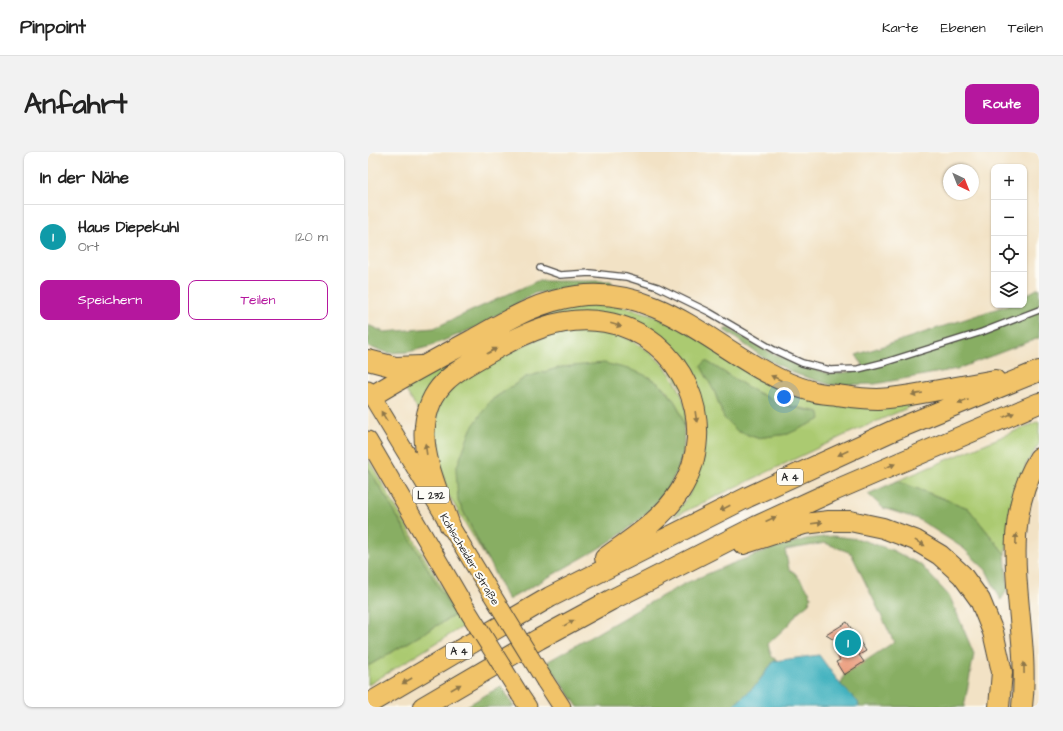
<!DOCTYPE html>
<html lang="de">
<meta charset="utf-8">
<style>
:root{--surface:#fff;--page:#f2f2f2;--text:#222;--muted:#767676;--line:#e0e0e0;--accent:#b5179e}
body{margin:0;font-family:"Architects Daughter",sans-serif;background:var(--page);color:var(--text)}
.controls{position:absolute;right:12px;top:12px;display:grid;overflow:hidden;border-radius:8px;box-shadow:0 1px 3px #0004}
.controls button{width:36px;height:36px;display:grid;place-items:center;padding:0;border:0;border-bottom:1px solid var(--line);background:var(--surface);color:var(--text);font:20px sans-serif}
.compass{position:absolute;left:575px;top:12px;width:36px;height:36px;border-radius:50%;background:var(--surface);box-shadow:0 1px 3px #0004;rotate:137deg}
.you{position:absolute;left:416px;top:245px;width:14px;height:14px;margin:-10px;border:3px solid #fff;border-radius:50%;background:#1a73e8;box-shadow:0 0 0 6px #1a73e833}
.badge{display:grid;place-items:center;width:26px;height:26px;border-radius:50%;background:var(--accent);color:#fff;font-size:13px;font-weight:700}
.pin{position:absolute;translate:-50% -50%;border:2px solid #fff;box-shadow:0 1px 4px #0006}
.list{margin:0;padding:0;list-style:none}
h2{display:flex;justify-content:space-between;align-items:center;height:52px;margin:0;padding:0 16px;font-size:17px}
h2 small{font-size:13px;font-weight:400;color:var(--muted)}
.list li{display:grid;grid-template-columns:26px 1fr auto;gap:12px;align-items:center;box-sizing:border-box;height:64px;padding:0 16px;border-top:1px solid var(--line)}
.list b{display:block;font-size:15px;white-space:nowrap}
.list p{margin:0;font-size:13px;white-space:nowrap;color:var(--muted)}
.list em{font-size:13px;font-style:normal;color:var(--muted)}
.actions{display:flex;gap:8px;padding:12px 16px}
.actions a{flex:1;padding:9px 0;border:1px solid var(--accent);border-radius:8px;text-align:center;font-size:14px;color:var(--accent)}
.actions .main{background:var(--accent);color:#fff}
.icon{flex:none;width:22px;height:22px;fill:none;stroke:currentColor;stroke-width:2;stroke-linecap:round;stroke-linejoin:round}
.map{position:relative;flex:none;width:671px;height:555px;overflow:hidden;border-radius:8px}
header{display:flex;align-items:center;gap:24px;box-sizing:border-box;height:56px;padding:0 20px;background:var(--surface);border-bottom:1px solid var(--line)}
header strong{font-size:19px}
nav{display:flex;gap:22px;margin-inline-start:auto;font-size:14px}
.intro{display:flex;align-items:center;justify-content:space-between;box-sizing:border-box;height:96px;padding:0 24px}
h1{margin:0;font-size:28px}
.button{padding:10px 18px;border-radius:8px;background:var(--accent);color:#fff;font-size:14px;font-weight:700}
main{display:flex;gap:24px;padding:0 24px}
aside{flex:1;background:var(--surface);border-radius:8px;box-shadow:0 1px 3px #0004}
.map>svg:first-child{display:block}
</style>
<header>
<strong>Pinpoint</strong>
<nav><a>Karte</a><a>Ebenen</a><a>Teilen</a></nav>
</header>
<div class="intro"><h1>Anfahrt</h1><a class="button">Route</a></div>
<main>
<aside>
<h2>In der Nähe<small></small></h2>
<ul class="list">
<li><span class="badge" style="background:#0f9aa8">1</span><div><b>Haus Diepekuhl</b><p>Ort</p></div><em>120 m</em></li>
</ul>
<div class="actions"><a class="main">Speichern</a><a>Teilen</a></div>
</aside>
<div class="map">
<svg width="671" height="555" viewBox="0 0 671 555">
<rect width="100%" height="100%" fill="#fdfcf7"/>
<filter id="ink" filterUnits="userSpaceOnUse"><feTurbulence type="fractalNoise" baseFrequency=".025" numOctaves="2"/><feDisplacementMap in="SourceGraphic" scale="8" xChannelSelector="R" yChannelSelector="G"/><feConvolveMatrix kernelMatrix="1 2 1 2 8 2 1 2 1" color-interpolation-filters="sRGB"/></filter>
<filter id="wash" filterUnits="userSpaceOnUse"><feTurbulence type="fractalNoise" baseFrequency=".012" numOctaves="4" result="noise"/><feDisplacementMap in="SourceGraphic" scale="16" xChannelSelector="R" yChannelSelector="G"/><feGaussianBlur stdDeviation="0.9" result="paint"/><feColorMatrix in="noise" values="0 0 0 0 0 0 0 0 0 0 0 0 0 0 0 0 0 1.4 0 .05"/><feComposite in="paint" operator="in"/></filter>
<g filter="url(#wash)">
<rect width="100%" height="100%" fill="#f2e2c5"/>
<path fill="#abca71" stroke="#6b7a4e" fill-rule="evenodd" d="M 220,151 L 248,153 L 282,162 L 318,179 L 390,225 L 551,251 L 477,283 L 305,365 L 321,343 L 332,315 L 337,274 L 278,177 L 168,170 L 51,260 L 35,234 L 166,163 L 193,155 ZM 338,209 L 386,239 L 413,252 L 452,260 L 420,282 L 389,286 L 369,279 L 356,266 L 347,241 L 333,214 Z
M 196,178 C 207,178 219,176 230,178 C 271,183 309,216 318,257 C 319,262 317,269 316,275 L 310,255 L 299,238 L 281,225 L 194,215 L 158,225 L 122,249 L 90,349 L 119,408 L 80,342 L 66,288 L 65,277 L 71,251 L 93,227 L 162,190 Z
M 671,269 L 671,292 L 658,312 L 637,402 L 600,356 L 529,329 Z
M 0,307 L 96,474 L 0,533 L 0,514 L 87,463 L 0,315 Z"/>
<path fill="#88ae63" stroke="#5a6c47" d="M 169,129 L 243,129 L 245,134 L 167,141 L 109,175 L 60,195 L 40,200 L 21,201 L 4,196 L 0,194 L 0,173 L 16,180 L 66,176 Z
M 671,136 L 671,186 L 589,217 L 507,232 L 463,233 L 428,222 L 393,204 L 356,178 L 360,176 L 397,198 L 428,212 L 463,222 L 498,218 L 488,203 L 640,153 L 656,153 L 656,144 Z
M 338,209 L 386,239 L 413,252 L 452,261 L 453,267 L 420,282 L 389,286 L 369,279 L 356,266 L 347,241 L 333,214 Z
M 236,211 C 251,215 269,218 282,226 C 302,238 317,259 316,283 C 316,289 316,296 315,301 C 301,356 252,385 207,410 C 185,423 163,435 140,448 L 90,349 L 88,317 L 103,277 L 122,249 L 158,225 L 194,215 Z
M 0,315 L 87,463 L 0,514 Z
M 529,329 L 600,356 L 637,402 L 640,436 L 633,448 L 618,418 L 595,396 L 550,367 L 515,356 L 500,342 Z
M 465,384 L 491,387 L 524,398 L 553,413 L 582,445 L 606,502 L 596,555 L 491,555 L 490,550 L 473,533 L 476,523 L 526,490 L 483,401 L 457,391 L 417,398 L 421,417 L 427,421 L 441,439 L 443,445 L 441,451 L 430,460 L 421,472 L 400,492 L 404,505 L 409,508 L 406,509 L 388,533 L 364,555 L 210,555 L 179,510 L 283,450 L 318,431 L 358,414 L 403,397 L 438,387 Z
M 133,534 L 146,555 L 97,555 Z"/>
<path fill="#45b3c0" stroke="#386f76" d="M 451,503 L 473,533 L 490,550 L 491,555 L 364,555 L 388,533 L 406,509 Z"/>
<g id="blocks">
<path fill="#eb9b7c" d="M 479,470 L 498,499 L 491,503 L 496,510 L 476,523 L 468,510 L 472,508 L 467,500 L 476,494 L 458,483 Z"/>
</g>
</g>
<g filter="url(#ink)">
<use href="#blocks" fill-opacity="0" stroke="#494642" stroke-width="1"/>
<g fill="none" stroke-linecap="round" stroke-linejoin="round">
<g stroke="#494642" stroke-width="8">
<path id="service" d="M 172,116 L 192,123 L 222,121 L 258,125 L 290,135 L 341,160 L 406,198 L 434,211 L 462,218 L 490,217 L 518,210 L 614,180 L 671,158"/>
</g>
<g stroke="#494642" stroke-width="19">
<path id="primary" d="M 0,238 L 123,441
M 0,288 L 98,456
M 177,529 L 194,555
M 152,543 L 160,555"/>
</g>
<g stroke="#494642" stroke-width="22">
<path id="motorway" d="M 0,208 L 27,215 L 53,214
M 4,244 C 36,224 70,206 104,188 C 138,169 170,149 209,144 C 304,132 360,216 443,239 C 451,242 460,242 469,243 C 483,245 496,247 510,247 C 526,246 544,243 560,240 C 582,236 604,232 627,228
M 82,374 C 72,345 53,304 57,274 C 61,234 85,221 117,203 C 154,182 193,162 237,170 C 315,183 354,273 312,339 C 294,368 264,386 237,406
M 375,392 L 436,372 L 461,369 L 482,369 L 515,376 L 547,388 L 572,403 L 594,423 L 612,448 L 625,480 L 634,520 L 631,555
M 0,552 L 182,445 L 380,345 L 524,279 L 671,219
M 55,555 L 171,487 L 243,448 L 389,374 L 463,340 L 671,251
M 654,555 C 664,473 624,382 671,306"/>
</g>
<use href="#service" stroke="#fff" stroke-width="5.5"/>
<use href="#primary" stroke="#f1c369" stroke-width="17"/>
<use href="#motorway" stroke="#f1c369" stroke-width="20"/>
<g stroke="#494642" stroke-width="19" stroke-linecap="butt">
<path id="primary-bridge" d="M 123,441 L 177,529
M 98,456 L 152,543"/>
</g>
<use href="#primary-bridge" stroke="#f1c369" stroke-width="17"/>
</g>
<defs><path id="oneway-solid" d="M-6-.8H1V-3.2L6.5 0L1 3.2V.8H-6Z"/></defs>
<g fill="#8e774a">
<use href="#oneway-solid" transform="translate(248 173) rotate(16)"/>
<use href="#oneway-solid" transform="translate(124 199) rotate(-29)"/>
<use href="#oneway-solid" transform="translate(408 226) rotate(-155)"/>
<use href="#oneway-solid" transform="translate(549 242) rotate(171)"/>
<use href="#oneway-solid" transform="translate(595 250) rotate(158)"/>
<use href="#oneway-solid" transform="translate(641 263) rotate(-23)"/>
<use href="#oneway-solid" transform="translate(16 264) rotate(-121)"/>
<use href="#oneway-solid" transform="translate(328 265) rotate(82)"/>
<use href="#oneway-solid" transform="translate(58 297) rotate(-98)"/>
<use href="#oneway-solid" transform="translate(475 301) rotate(155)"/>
<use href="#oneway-solid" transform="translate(522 314) rotate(-23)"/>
<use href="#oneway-solid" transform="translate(357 356) rotate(153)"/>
<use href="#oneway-solid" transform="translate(403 367) rotate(-24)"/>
<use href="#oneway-solid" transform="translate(449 371) rotate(-7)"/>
<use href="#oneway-solid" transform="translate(648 387) rotate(-88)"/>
<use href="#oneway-solid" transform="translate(552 391) rotate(29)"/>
<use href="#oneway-solid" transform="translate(201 471) rotate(-29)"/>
<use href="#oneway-solid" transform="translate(656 516) rotate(-91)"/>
<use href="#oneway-solid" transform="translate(39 529) rotate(150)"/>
<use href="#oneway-solid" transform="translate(88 535) rotate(-30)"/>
</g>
</g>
<g text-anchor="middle" stroke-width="4" stroke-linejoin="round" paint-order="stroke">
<g fill="#fdfcf7" stroke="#6a6a68" stroke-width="1">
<rect x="409" y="317" width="26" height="16" rx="3"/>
<rect x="45" y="335" width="36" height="16" rx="3"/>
<rect x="78" y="491" width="26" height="16" rx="3"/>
</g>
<g font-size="10" font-weight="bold" fill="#2b2b2b">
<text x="422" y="329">A 4</text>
<text x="63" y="347">L 232</text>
<text x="91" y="503">A 4</text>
</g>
<g font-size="11" fill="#2b2b2b" stroke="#fdfcf7">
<text transform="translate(102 407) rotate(59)" y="4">Kohlscheider Straße</text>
</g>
</g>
</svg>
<div class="controls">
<button>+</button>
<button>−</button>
<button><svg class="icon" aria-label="locate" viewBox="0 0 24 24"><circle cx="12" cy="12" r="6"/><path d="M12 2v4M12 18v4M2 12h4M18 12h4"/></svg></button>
<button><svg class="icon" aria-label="layers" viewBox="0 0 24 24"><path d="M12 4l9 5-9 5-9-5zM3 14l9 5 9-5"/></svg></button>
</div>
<svg class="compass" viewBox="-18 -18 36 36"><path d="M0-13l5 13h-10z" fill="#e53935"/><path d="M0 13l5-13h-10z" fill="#767676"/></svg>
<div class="you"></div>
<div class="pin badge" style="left:480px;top:491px;background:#0f9aa8">1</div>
</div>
</main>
